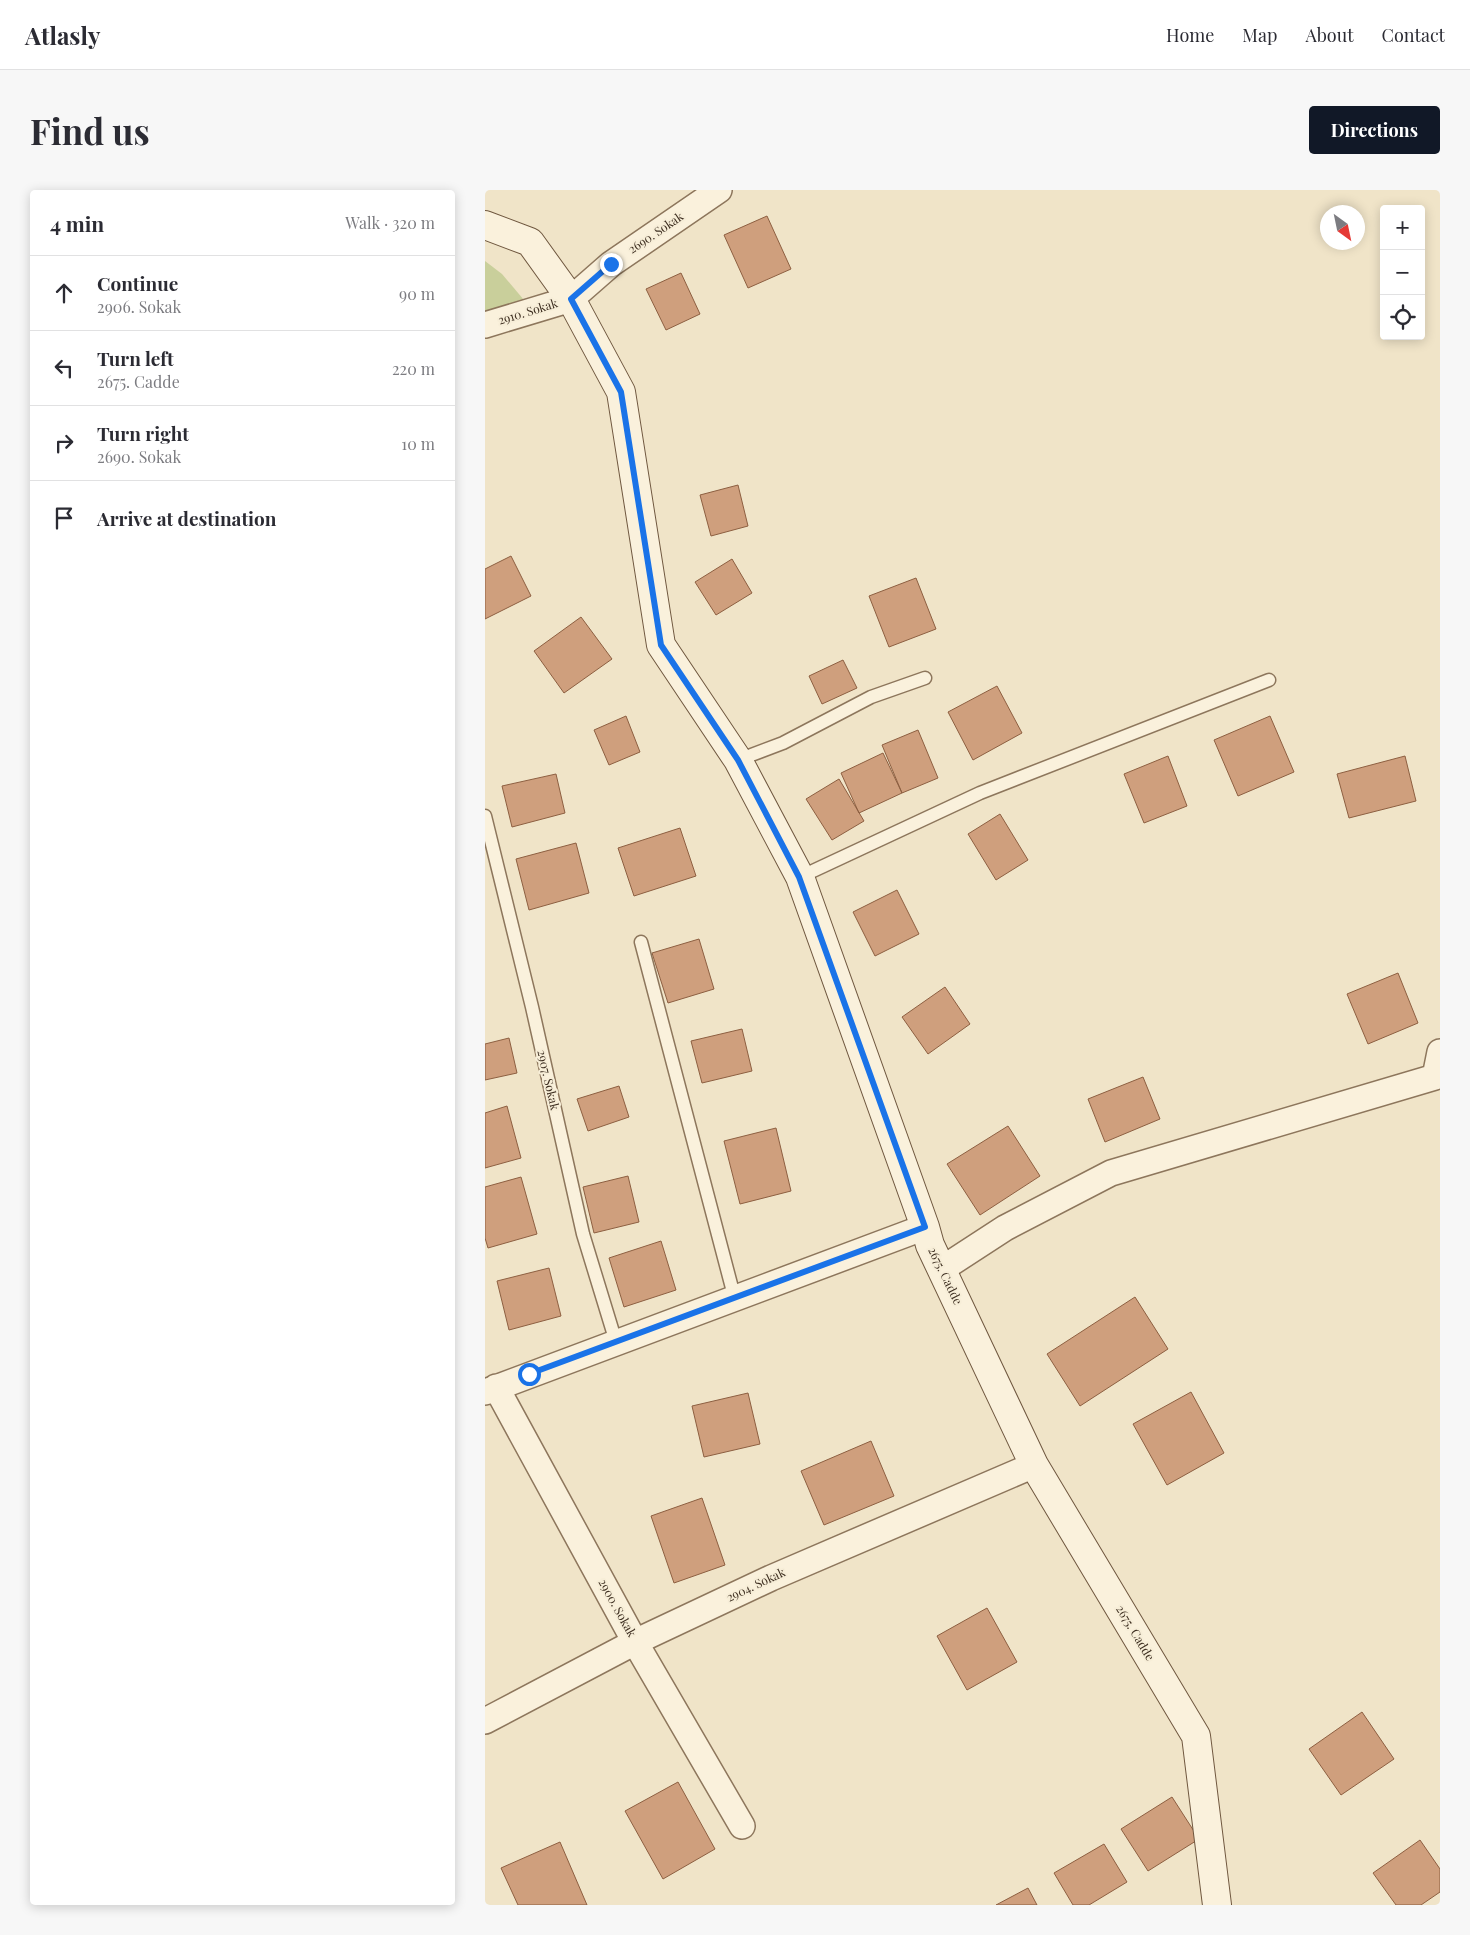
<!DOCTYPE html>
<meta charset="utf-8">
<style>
:root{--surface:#fff;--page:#f7f7f7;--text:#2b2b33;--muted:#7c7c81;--line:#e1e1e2;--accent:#111827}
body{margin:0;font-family:"Playfair Display",serif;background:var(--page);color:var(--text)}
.controls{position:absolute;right:15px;top:15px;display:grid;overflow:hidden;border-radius:5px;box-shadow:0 2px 12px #0003}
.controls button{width:45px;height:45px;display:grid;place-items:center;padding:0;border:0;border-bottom:1px solid var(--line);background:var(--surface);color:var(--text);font:25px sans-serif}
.compass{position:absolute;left:835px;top:15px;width:45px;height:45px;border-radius:50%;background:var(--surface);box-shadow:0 2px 12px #0003;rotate:147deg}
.stop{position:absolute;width:15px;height:15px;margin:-11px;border:4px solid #1a73e8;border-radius:50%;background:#fff}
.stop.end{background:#1a73e8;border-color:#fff;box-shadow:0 1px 5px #0008}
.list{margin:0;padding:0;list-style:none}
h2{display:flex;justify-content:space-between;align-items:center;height:65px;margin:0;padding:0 20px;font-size:21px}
h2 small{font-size:16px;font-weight:400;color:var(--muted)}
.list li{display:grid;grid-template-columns:32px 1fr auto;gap:15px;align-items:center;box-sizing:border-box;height:75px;padding:0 20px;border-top:1px solid var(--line)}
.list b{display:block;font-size:19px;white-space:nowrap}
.list p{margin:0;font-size:16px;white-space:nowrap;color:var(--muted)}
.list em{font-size:16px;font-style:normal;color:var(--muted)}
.icon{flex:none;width:28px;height:28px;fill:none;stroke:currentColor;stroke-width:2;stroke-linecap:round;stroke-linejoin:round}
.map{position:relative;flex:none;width:955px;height:1715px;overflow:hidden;border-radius:5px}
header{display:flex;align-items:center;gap:30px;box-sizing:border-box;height:70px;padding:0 25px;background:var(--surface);border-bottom:1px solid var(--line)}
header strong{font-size:24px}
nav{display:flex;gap:28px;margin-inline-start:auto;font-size:18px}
.intro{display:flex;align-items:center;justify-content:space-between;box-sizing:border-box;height:120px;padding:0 30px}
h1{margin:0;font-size:35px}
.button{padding:12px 22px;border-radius:5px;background:var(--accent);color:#fff;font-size:18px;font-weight:700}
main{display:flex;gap:30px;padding:0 30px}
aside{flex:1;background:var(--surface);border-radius:5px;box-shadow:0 2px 12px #0003}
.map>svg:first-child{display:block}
</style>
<header>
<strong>Atlasly</strong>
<nav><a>Home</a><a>Map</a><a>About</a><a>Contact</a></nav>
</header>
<div class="intro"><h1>Find us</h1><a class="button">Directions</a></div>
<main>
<aside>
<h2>4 min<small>Walk · 320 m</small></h2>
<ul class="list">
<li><svg class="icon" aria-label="ahead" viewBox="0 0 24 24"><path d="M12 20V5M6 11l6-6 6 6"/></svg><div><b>Continue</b><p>2906. Sokak</p></div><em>90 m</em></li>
<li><svg class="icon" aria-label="left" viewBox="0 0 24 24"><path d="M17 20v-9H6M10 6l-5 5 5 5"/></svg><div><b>Turn left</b><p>2675. Cadde</p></div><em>220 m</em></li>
<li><svg class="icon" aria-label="right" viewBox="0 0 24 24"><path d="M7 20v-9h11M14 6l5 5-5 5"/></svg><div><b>Turn right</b><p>2690. Sokak</p></div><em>10 m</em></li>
<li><svg class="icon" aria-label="arrive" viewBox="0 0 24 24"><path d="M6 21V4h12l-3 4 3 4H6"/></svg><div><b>Arrive at destination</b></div></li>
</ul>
</aside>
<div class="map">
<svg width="955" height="1715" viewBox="0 0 955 1715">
<rect width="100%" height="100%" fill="#f0e4c8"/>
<path fill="#c9cf9b" d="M 0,71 L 17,84 L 44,116 L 0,128 Z"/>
<path fill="#cf9f7d" stroke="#8d5f41" d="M 282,26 L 306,79 L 263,98 L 239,45 Z
M 196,83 L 215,124 L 181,140 L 161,99 Z
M 253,295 L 263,336 L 226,346 L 215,305 Z
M 26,366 L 46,406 L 0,429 L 0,379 Z
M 247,369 L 267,403 L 231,425 L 210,392 Z
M 431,388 L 451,439 L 404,457 L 384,406 Z
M 96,427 L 127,469 L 79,503 L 49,461 Z
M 358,470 L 372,498 L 337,514 L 324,486 Z
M 512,496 L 537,543 L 488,570 L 463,522 Z
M 141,526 L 155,562 L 124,575 L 109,540 Z
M 785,526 L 809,582 L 753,606 L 729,550 Z
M 433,540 L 453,588 L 417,603 L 397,555 Z
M 398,563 L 417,603 L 374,623 L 356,583 Z
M 683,566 L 702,616 L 659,633 L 639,584 Z
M 920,566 L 931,611 L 864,628 L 852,584 Z
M 71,584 L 80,623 L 27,637 L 17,596 Z
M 354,589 L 379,631 L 347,650 L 321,609 Z
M 515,624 L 543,670 L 511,690 L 483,644 Z
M 195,638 L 211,686 L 149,706 L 133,658 Z
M 91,653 L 104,703 L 44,720 L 31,669 Z
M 412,700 L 434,744 L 390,766 L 368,722 Z
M 214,749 L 229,799 L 183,813 L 167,763 Z
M 913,783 L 933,833 L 883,854 L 862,804 Z
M 460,797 L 485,834 L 443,864 L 417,827 Z
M 257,839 L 267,881 L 217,893 L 206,851 Z
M 24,848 L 32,883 L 0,890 L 0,854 Z
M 658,887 L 675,929 L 620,952 L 603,909 Z
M 134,896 L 144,927 L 103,941 L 92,909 Z
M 22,916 L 36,968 L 0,978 L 0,923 Z
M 523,936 L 555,986 L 495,1025 L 462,974 Z
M 291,938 L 306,1001 L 255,1014 L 239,951 Z
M 143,986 L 154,1032 L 109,1043 L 98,997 Z
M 36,987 L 52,1044 L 3,1058 L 0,1048 L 0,997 Z
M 176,1051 L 191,1100 L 139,1117 L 124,1068 Z
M 64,1078 L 76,1126 L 24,1140 L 12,1091 Z
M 650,1107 L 683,1159 L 595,1216 L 562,1164 Z
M 706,1202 L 739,1263 L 682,1295 L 648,1234 Z
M 263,1203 L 275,1254 L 219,1267 L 207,1216 Z
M 386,1251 L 409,1306 L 339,1335 L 316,1281 Z
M 217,1308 L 240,1375 L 189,1393 L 166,1326 Z
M 502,1418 L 532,1472 L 482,1500 L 452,1446 Z
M 877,1522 L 909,1569 L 856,1605 L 824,1559 Z
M 193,1592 L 230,1659 L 178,1689 L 140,1621 Z
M 687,1607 L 714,1649 L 663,1681 L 636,1639 Z
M 935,1650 L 955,1679 L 955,1702 L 936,1715 L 911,1715 L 888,1683 Z
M 75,1652 L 102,1715 L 33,1715 L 16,1678 Z
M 619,1654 L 642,1692 L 604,1715 L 588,1715 L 569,1683 Z
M 543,1698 L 552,1715 L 511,1715 Z"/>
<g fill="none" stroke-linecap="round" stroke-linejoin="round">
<g stroke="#8d765c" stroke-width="15">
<path id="lane" d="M 253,570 L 298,553 L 386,507 L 440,488
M 0,626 L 47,817 L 98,1044 L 131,1152
M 315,687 L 495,603 L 784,490
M 156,752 L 247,1098 L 251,1107"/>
</g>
<g stroke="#8d765c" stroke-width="28">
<path id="street" d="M 0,135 L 86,109 L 126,74 L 234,0
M 457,1079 L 520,1038 L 626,983 L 950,887 L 955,862
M 11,1197 L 150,1452 L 257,1636
M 0,1202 L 440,1037
M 0,1531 L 150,1452 L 286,1388 L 549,1275"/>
</g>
<g stroke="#6f573f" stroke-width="30">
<path id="secondary" d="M 0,35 L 45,52 L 86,109 L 136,202 L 176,455 L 253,570 L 315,687 L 440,1037 L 445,1055 L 549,1275 L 711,1546 L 732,1715"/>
</g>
<use href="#lane" stroke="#faf1dc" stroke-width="12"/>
<use href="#street" stroke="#faf1dc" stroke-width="25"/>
<use href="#secondary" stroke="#faf1dc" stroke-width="28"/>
</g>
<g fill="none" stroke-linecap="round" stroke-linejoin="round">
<path stroke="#1a73e8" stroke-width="6" d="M 44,1184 L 440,1037 L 314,687 L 253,570 L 176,455 L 136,202 L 86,109 L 126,74"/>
</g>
<g text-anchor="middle" stroke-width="4" stroke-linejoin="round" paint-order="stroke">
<g font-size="12" fill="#3d2e20" stroke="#f7eed8">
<text transform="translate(171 43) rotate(-34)" y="4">2690. Sokak</text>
<text transform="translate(43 122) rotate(-17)" y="4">2910. Sokak</text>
<text transform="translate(63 890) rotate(77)" y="4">2907. Sokak</text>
<text transform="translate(460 1086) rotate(64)" y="4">2675. Cadde</text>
<text transform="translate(271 1395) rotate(-25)" y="4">2904. Sokak</text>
<text transform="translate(132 1418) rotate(61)" y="4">2900. Sokak</text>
<text transform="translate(650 1443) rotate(59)" y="4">2675. Cadde</text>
</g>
</g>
</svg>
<div class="controls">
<button>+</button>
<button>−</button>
<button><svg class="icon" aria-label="locate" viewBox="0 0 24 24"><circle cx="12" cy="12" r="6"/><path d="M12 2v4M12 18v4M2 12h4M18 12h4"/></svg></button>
</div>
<svg class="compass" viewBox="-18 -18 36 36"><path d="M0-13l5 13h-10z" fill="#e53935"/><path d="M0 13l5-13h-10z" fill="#7c7c81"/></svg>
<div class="stop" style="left:44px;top:1184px"></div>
<div class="stop end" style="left:126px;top:74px"></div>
</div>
</main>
